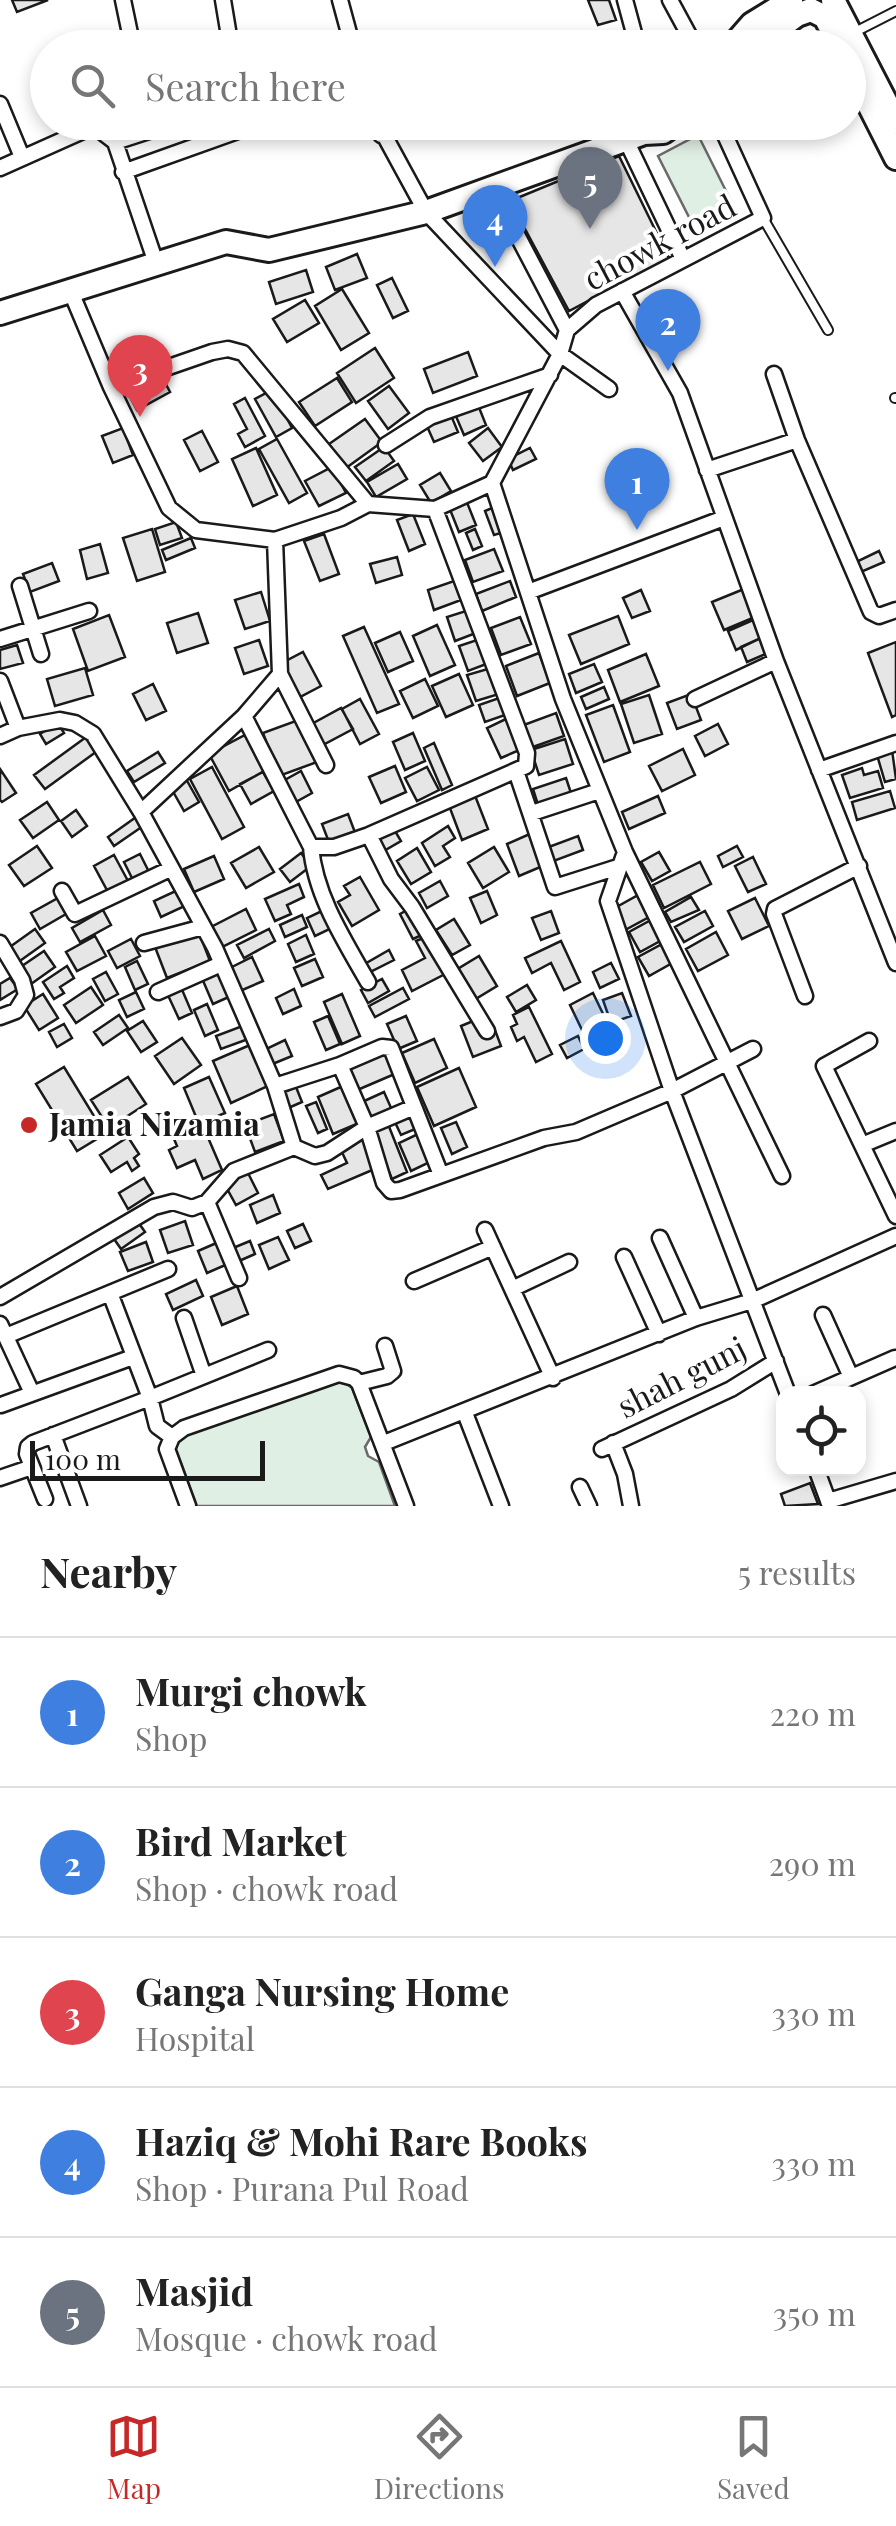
<!DOCTYPE html>
<meta charset="utf-8">
<style>
:root{--surface:#fff;--page:#f2f2f2;--text:#222;--muted:#767676;--line:#e0e0e0;--accent:#c62828}
body{margin:0;font-family:"Playfair Display",serif;background:var(--page);color:var(--text)}
.controls{position:absolute;right:30px;bottom:30px;display:grid;overflow:hidden;border-radius:20px;box-shadow:0 5px 15px #0003}
.controls button{width:90px;height:90px;display:grid;place-items:center;padding:0;border:0;border-bottom:2px solid var(--line);background:var(--surface);color:var(--text);font:50px sans-serif}
.scale{position:absolute;left:30px;bottom:25px;width:235px;box-sizing:border-box;padding-left:10px;border:5px solid #1a1a1a;border-top:0;font-size:28px;line-height:35px;white-space:nowrap;color:#1a1a1a;-webkit-text-stroke:8px #fff;paint-order:stroke}
.you{position:absolute;left:605px;top:1038px;width:35px;height:35px;margin:-25px;border:8px solid #fff;border-radius:50%;background:#1a73e8;box-shadow:0 0 0 15px #1a73e833}
.badge{display:grid;place-items:center;width:65px;height:65px;border-radius:50%;background:var(--accent);color:#fff;font-size:32px;font-weight:700}
.pin{position:absolute;translate:-50% -82px;filter:drop-shadow(0 2px 5px #0008)}
.pin::after{content:'';position:absolute;top:52px;width:35px;height:30px;background:inherit;clip-path:polygon(0 0,100% 0,50% 100%)}
.list{margin:0;padding:0;list-style:none}
h2{display:flex;justify-content:space-between;align-items:center;height:130px;margin:0;padding:0 40px;font-size:42px}
h2 small{font-size:32px;font-weight:400;color:var(--muted)}
.list li{display:grid;grid-template-columns:65px 1fr auto;gap:30px;align-items:center;box-sizing:border-box;height:150px;padding:0 40px;border-top:2px solid var(--line)}
.list b{display:block;font-size:38px;white-space:nowrap}
.list p{margin:0;font-size:32px;white-space:nowrap;color:var(--muted)}
.list em{font-size:32px;font-style:normal;color:var(--muted)}
.icon{flex:none;width:55px;height:55px;fill:none;stroke:currentColor;stroke-width:2;stroke-linecap:round;stroke-linejoin:round}
.map{position:relative;flex:none;width:896px;height:1506px;overflow:hidden}
.search{position:absolute;background:var(--surface);box-shadow:0 5px 15px #0003;left:30px;right:30px;top:30px;height:110px;display:flex;align-items:center;gap:25px;box-sizing:border-box;padding:0 35px;border-radius:55px;color:var(--muted);font-size:38px}
.sheet{height:880px;background:var(--surface)}
nav{display:flex;justify-content:space-around;align-items:center;box-sizing:border-box;height:140px;border-top:2px solid var(--line);background:var(--surface);font-size:28px;color:var(--muted)}
nav a{display:grid;justify-items:center;gap:5px}
nav .on{color:var(--accent)}
.map>svg:first-child{display:block}
</style>
<div class="map">
<svg width="896" height="1506" viewBox="0 0 896 1506">
<rect width="100%" height="100%" fill="#fff"/>
<path fill="#e0efe3" stroke="#6a6a6a" stroke-width="2.5" d="M 698,135 L 732,203 L 692,223 L 658,156 Z
M 343,1381 L 352,1388 L 371,1437 L 365,1447 L 368,1456 L 379,1462 L 395,1506 L 197,1506 L 176,1449 L 178,1436 L 329,1382 Z"/>
<path fill="#e6e6e6" stroke="#1a1a1a" stroke-width="2.5" d="M 12,0 L 48,0 L 17,12 Z
M 588,0 L 609,0 L 616,20 L 598,25 Z
M 619,156 L 669,258 L 569,311 L 510,201 Z
M 357,254 L 367,278 L 335,290 L 326,267 Z
M 306,270 L 313,292 L 276,304 L 269,282 Z
M 392,278 L 408,311 L 393,318 L 377,285 Z
M 342,289 L 369,333 L 341,350 L 315,306 Z
M 305,300 L 319,323 L 287,342 L 273,319 Z
M 375,348 L 394,378 L 356,403 L 337,373 Z
M 468,352 L 477,376 L 433,393 L 424,369 Z
M 159,371 L 170,392 L 137,410 L 126,389 Z
M 337,378 L 352,402 L 315,426 L 299,402 Z
M 389,386 L 409,413 L 388,429 L 368,401 Z
M 272,390 L 292,428 L 276,437 L 255,399 Z
M 245,398 L 265,436 L 245,447 L 238,434 L 247,429 L 234,404 Z
M 478,405 L 486,425 L 464,435 L 455,414 Z
M 450,413 L 458,432 L 434,442 L 426,424 Z
M 365,419 L 382,442 L 346,468 L 329,444 Z
M 123,428 L 133,455 L 113,463 L 102,436 Z
M 488,428 L 502,447 L 483,461 L 469,443 Z
M 202,431 L 218,462 L 200,471 L 184,440 Z
M 277,439 L 307,493 L 289,503 L 259,449 Z
M 384,447 L 394,461 L 366,481 L 355,467 Z
M 256,448 L 277,495 L 253,506 L 232,459 Z
M 530,448 L 536,459 L 513,470 L 508,459 Z
M 398,464 L 407,479 L 376,497 L 367,482 Z
M 332,467 L 346,493 L 319,506 L 305,481 Z
M 440,473 L 451,491 L 431,503 L 420,485 Z
M 466,500 L 476,525 L 459,532 L 449,507 Z
M 492,508 L 501,533 L 494,535 L 485,511 Z
M 413,514 L 425,544 L 409,551 L 397,520 Z
M 176,522 L 182,538 L 160,545 L 155,529 Z
M 152,529 L 165,572 L 137,581 L 123,538 Z
M 475,529 L 482,546 L 473,550 L 466,533 Z
M 324,534 L 339,574 L 320,581 L 304,541 Z
M 191,538 L 195,548 L 166,560 L 162,550 Z
M 100,544 L 108,573 L 87,579 L 80,550 Z
M 494,549 L 503,571 L 473,582 L 465,560 Z
M 879,551 L 884,562 L 861,572 L 856,562 Z
M 397,557 L 402,575 L 376,583 L 370,564 Z
M 52,563 L 59,581 L 30,592 L 23,574 Z
M 454,581 L 461,600 L 434,610 L 428,590 Z
M 510,581 L 516,597 L 482,611 L 476,594 Z
M 744,589 L 755,617 L 724,630 L 712,602 Z
M 641,590 L 650,611 L 632,618 L 623,598 Z
M 261,592 L 270,621 L 245,629 L 235,600 Z
M 469,610 L 476,633 L 455,641 L 447,617 Z
M 198,613 L 208,643 L 177,653 L 167,623 Z
M 109,615 L 125,657 L 88,671 L 73,629 Z
M 618,616 L 629,644 L 581,664 L 569,635 Z
M 520,617 L 531,644 L 501,655 L 491,628 Z
M 753,620 L 761,638 L 736,650 L 728,631 Z
M 437,625 L 455,665 L 430,676 L 413,636 Z
M 364,627 L 399,704 L 377,713 L 343,636 Z
M 400,632 L 413,661 L 388,672 L 375,643 Z
M 761,638 L 768,653 L 747,662 L 741,647 Z
M 480,639 L 489,663 L 468,671 L 459,646 Z
M 259,640 L 268,666 L 244,674 L 235,648 Z
M 896,642 L 896,715 L 892,717 L 868,653 Z
M 17,645 L 23,663 L 0,669 L 0,650 Z
M 303,652 L 321,686 L 300,697 L 282,663 Z
M 539,653 L 550,683 L 517,696 L 506,666 Z
M 646,654 L 659,686 L 620,702 L 608,670 Z
M 594,664 L 602,682 L 576,693 L 569,674 Z
M 85,668 L 93,695 L 55,706 L 47,679 Z
M 491,668 L 499,694 L 476,701 L 467,675 Z
M 459,674 L 473,705 L 446,717 L 432,686 Z
M 425,679 L 438,706 L 413,718 L 400,691 Z
M 153,684 L 166,711 L 146,720 L 133,694 Z
M 604,687 L 609,699 L 586,709 L 581,697 Z
M 691,694 L 701,720 L 677,729 L 667,703 Z
M 649,695 L 662,734 L 634,743 L 621,704 Z
M 502,697 L 508,714 L 485,722 L 479,705 Z
M 360,699 L 379,734 L 360,744 L 342,709 Z
M 613,705 L 630,752 L 604,762 L 586,715 Z
M 341,708 L 353,729 L 319,747 L 308,726 Z
M 556,713 L 564,736 L 530,748 L 521,726 Z
M 510,717 L 524,748 L 501,758 L 487,728 Z
M 301,719 L 317,762 L 279,776 L 263,733 Z
M 58,723 L 64,733 L 46,744 L 40,734 Z
M 718,724 L 728,744 L 705,756 L 695,736 Z
M 413,733 L 425,761 L 405,770 L 393,742 Z
M 89,735 L 100,749 L 45,789 L 34,775 Z
M 245,735 L 264,771 L 229,791 L 209,754 Z
M 565,739 L 573,764 L 539,775 L 531,750 Z
M 434,743 L 452,785 L 442,790 L 424,748 Z
M 683,749 L 695,775 L 662,791 L 649,766 Z
M 892,750 L 896,779 L 885,782 L 877,755 Z
M 158,752 L 165,763 L 134,782 L 127,771 Z
M 395,766 L 406,792 L 381,803 L 369,777 Z
M 212,767 L 244,827 L 222,839 L 190,779 Z
M 427,767 L 439,790 L 417,801 L 405,778 Z
M 862,768 L 864,775 L 878,771 L 883,788 L 850,798 L 842,775 Z
M 0,769 L 16,793 L 2,802 L 0,800 Z
M 301,771 L 312,793 L 294,803 L 283,781 Z
M 263,772 L 274,791 L 251,804 L 240,784 Z
M 566,778 L 572,796 L 539,808 L 533,789 Z
M 186,779 L 199,802 L 184,811 L 171,788 Z
M 890,791 L 895,808 L 857,820 L 852,802 Z
M 474,793 L 488,829 L 462,840 L 448,803 Z
M 658,796 L 665,813 L 629,829 L 622,812 Z
M 47,802 L 59,820 L 33,838 L 20,820 Z
M 76,810 L 87,826 L 72,837 L 61,821 Z
M 348,814 L 356,835 L 330,845 L 322,824 Z
M 139,815 L 146,824 L 114,846 L 108,837 Z
M 392,826 L 401,841 L 382,852 L 374,837 Z
M 448,826 L 455,838 L 443,846 L 450,857 L 435,866 L 422,843 Z
M 532,833 L 545,865 L 519,876 L 507,844 Z
M 578,836 L 583,850 L 551,862 L 546,848 Z
M 37,846 L 52,868 L 24,886 L 9,865 Z
M 737,846 L 743,857 L 723,867 L 718,856 Z
M 259,847 L 274,872 L 246,888 L 231,863 Z
M 494,847 L 509,872 L 483,888 L 468,863 Z
M 417,848 L 431,872 L 411,884 L 397,861 Z
M 659,852 L 670,871 L 652,881 L 641,862 Z
M 301,853 L 311,866 L 290,882 L 280,869 Z
M 140,854 L 149,872 L 133,880 L 124,862 Z
M 114,855 L 128,881 L 108,892 L 94,866 Z
M 214,856 L 224,879 L 194,892 L 184,869 Z
M 753,857 L 766,884 L 748,892 L 735,866 Z
M 700,862 L 711,884 L 664,908 L 653,885 Z
M 360,877 L 379,910 L 352,926 L 338,902 L 350,895 L 344,886 Z
M 440,881 L 448,896 L 427,908 L 419,893 Z
M 299,884 L 304,897 L 287,905 L 291,914 L 275,921 L 265,899 Z
M 180,889 L 187,905 L 161,917 L 154,901 Z
M 487,891 L 497,915 L 481,923 L 470,898 Z
M 640,894 L 651,916 L 625,930 L 613,909 Z
M 691,897 L 699,910 L 671,922 L 665,912 Z
M 58,898 L 66,914 L 40,929 L 31,913 Z
M 755,898 L 769,926 L 742,939 L 728,911 Z
M 411,908 L 424,934 L 413,939 L 400,914 Z
M 246,909 L 256,930 L 222,947 L 211,927 Z
M 326,909 L 334,927 L 315,936 L 307,918 Z
M 103,910 L 111,925 L 80,942 L 72,928 Z
M 551,911 L 559,933 L 541,940 L 532,918 Z
M 705,911 L 713,926 L 684,942 L 675,927 Z
M 302,915 L 307,927 L 285,937 L 280,925 Z
M 454,919 L 470,945 L 452,955 L 436,930 Z
M 651,920 L 662,940 L 640,952 L 629,932 Z
M 35,929 L 45,943 L 17,963 L 7,949 Z
M 269,929 L 275,941 L 244,958 L 237,945 Z
M 198,930 L 210,961 L 167,978 L 155,947 Z
M 716,932 L 728,955 L 698,971 L 686,949 Z
M 306,935 L 314,954 L 296,962 L 288,944 Z
M 95,936 L 106,956 L 77,971 L 66,952 Z
M 428,936 L 447,973 L 412,991 L 402,970 L 425,958 L 416,941 Z
M 131,939 L 140,956 L 117,968 L 108,951 Z
M 561,941 L 580,982 L 564,990 L 551,963 L 532,973 L 525,958 Z
M 664,943 L 674,962 L 649,976 L 638,957 Z
M 389,950 L 394,960 L 368,973 L 363,965 Z
M 44,951 L 55,967 L 31,984 L 19,968 Z
M 479,956 L 497,986 L 474,1000 L 456,970 Z
M 252,957 L 263,981 L 240,991 L 230,968 Z
M 315,959 L 323,977 L 302,986 L 294,968 Z
M 137,961 L 148,984 L 135,990 L 125,967 Z
M 611,963 L 619,979 L 600,988 L 593,972 Z
M 67,966 L 74,978 L 60,987 L 64,993 L 54,999 L 43,982 Z
M 220,968 L 231,996 L 213,1004 L 201,976 Z
M 106,972 L 118,994 L 105,1001 L 93,979 Z
M 10,978 L 18,989 L 0,1000 L 0,984 Z
M 382,979 L 389,991 L 368,1003 L 361,990 Z
M 180,985 L 192,1013 L 179,1019 L 166,991 Z
M 527,985 L 536,1000 L 516,1012 L 507,997 Z
M 91,987 L 103,1005 L 76,1023 L 64,1005 Z
M 403,988 L 409,999 L 375,1017 L 369,1006 Z
M 294,989 L 301,1006 L 283,1014 L 276,998 Z
M 136,992 L 144,1009 L 127,1017 L 119,1000 Z
M 593,993 L 606,1020 L 583,1032 L 570,1005 Z
M 622,993 L 631,1016 L 611,1023 L 603,1000 Z
M 43,994 L 58,1018 L 39,1030 L 24,1006 Z
M 342,994 L 360,1036 L 342,1044 L 324,1002 Z
M 207,1004 L 218,1030 L 205,1036 L 194,1010 Z
M 529,1007 L 552,1054 L 536,1062 L 524,1037 L 517,1041 L 511,1027 L 517,1024 L 513,1015 Z
M 119,1015 L 128,1028 L 103,1045 L 94,1032 Z
M 328,1016 L 340,1044 L 326,1050 L 314,1022 Z
M 406,1016 L 417,1041 L 398,1049 L 387,1024 Z
M 478,1019 L 484,1034 L 495,1030 L 501,1046 L 473,1057 L 461,1026 Z
M 143,1021 L 157,1042 L 141,1052 L 127,1031 Z
M 64,1024 L 72,1038 L 57,1047 L 49,1032 Z
M 245,1025 L 251,1038 L 221,1049 L 216,1036 Z
M 578,1036 L 584,1049 L 567,1058 L 560,1045 Z
M 182,1038 L 201,1065 L 174,1084 L 155,1056 Z
M 434,1039 L 447,1068 L 415,1083 L 402,1053 Z
M 285,1040 L 292,1056 L 270,1065 L 264,1050 Z
M 250,1045 L 268,1086 L 231,1103 L 213,1061 Z
M 388,1050 L 397,1073 L 355,1091 L 345,1067 Z
M 64,1067 L 105,1134 L 77,1151 L 36,1084 Z
M 459,1068 L 476,1107 L 434,1126 L 417,1087 Z
M 128,1077 L 146,1104 L 109,1128 L 91,1100 Z
M 209,1077 L 225,1113 L 199,1124 L 184,1088 Z
M 343,1086 L 359,1123 L 333,1134 L 318,1097 Z
M 296,1087 L 302,1102 L 286,1109 L 280,1094 Z
M 384,1092 L 392,1110 L 369,1120 L 362,1102 Z
M 316,1102 L 327,1129 L 318,1133 L 306,1106 Z
M 412,1110 L 420,1127 L 401,1135 L 393,1118 Z
M 274,1114 L 284,1141 L 255,1152 L 245,1125 Z
M 456,1122 L 467,1147 L 452,1154 L 441,1128 Z
M 388,1124 L 407,1172 L 392,1179 L 372,1131 Z
M 203,1126 L 222,1170 L 203,1179 L 195,1160 L 177,1168 L 169,1150 L 177,1146 L 174,1139 Z
M 418,1134 L 430,1162 L 411,1171 L 399,1143 Z
M 128,1137 L 139,1154 L 134,1158 L 139,1166 L 132,1171 L 127,1162 L 111,1172 L 100,1155 Z
M 364,1138 L 377,1168 L 328,1189 L 321,1175 L 347,1163 L 340,1148 Z
M 248,1173 L 258,1193 L 236,1205 L 225,1185 Z
M 144,1178 L 153,1193 L 128,1209 L 119,1193 Z
M 273,1195 L 280,1213 L 257,1223 L 250,1205 Z
M 136,1219 L 145,1232 L 121,1249 L 112,1236 Z
M 185,1221 L 193,1245 L 168,1253 L 160,1230 Z
M 303,1224 L 311,1241 L 295,1248 L 287,1231 Z
M 278,1237 L 289,1260 L 269,1269 L 259,1245 Z
M 221,1241 L 230,1263 L 207,1273 L 198,1251 Z
M 250,1241 L 255,1254 L 239,1261 L 233,1248 Z
M 146,1242 L 153,1262 L 128,1271 L 120,1252 Z
M 196,1280 L 203,1296 L 173,1310 L 166,1294 Z
M 237,1286 L 248,1314 L 222,1325 L 211,1297 Z
M 810,1483 L 818,1504 L 785,1506 L 781,1494 Z"/>
<g fill="none" stroke-linecap="round" stroke-linejoin="round">
<g stroke="#1a1a1a" stroke-width="12">
<path id="service" d="M 853,33 L 896,11
M 763,218 L 828,330
M 895,398 L 896,398"/>
</g>
<g stroke="#1a1a1a" stroke-width="19">
<path id="minor" d="M 123,0 L 133,48
M 223,0 L 231,48
M 340,0 L 353,48
M 625,0 L 638,48
M 670,0 L 696,48
M 0,104 L 22,157
M 150,122 L 152,130 L 115,142 L 156,263
M 377,122 L 426,212 L 560,354 L 492,483 L 563,699 L 625,852 L 608,901 L 672,1091 L 788,1394
M 381,135 L 419,122
M 626,140 L 683,259
M 0,168 L 94,126 L 115,142
M 123,172 L 263,122
M 493,189 L 567,330
M 622,291 L 680,393 L 776,661 L 896,963
M 71,292 L 111,387 L 169,508 L 196,530 L 275,540
M 774,374 L 797,440 L 871,612 L 879,616 L 896,610
M 111,387 L 212,352 L 228,349 L 243,353 L 368,504
M 609,389 L 560,354 L 567,330 L 596,305 L 763,218 L 719,122
M 386,445 L 430,417 L 550,375
M 707,470 L 797,440
M 435,509 L 527,753 L 526,766 L 369,835 L 391,879 L 412,907 L 487,1031
M 20,586 L 41,654
M 528,592 L 724,518
M 0,639 L 89,611
M 280,674 L 326,765
M 0,681 L 18,728
M 695,699 L 776,661
M 244,716 L 311,847 L 334,847 L 369,835
M 0,736 L 18,728 L 60,720 L 75,723 L 93,734 L 141,812 L 215,948 L 275,1086 L 294,1147 L 234,1171 L 207,1202 L 192,1208 L 173,1202 L 154,1207 L 0,1297
M 819,770 L 896,743
M 516,771 L 555,887 L 618,867
M 141,812 L 244,716 L 280,674 L 275,540 L 341,518 L 368,504 L 435,509 L 492,483
M 532,813 L 599,791
M 311,847 C 315,895 344,940 368,982
M 625,852 L 782,1176
M 62,891 L 75,914 L 170,869
M 0,943 L 22,980 L 26,995 L 16,1011 L 0,1017
M 144,943 L 203,927
M 158,992 L 221,964
M 805,996 L 774,914 L 775,909 L 859,866
M 869,1041 L 824,1066 L 896,1216
M 340,1065 L 367,1127 L 384,1183 L 391,1191 L 400,1190 L 544,1138 L 576,1132 L 672,1091 L 753,1049
M 275,1086 L 340,1065 L 382,1047 L 391,1048 L 441,1175
M 862,1145 L 896,1131
M 294,1147 L 315,1156 L 327,1153 L 367,1127 L 414,1107
M 207,1202 L 239,1278
M 485,1230 L 553,1378
M 660,1238 L 696,1318
M 624,1257 L 659,1334
M 414,1281 L 493,1247
M 512,1289 L 569,1262
M 110,1293 L 150,1398 L 268,1350
M 823,1315 L 851,1377
M 184,1318 L 204,1376
M 0,1324 L 32,1393
M 6,1336 L 168,1269
M 359,1383 L 387,1376 L 393,1371 L 385,1346
M 813,1394 L 895,1358
M 1,1405 L 133,1357
M 465,1413 L 501,1506
M 53,1435 L 79,1506
M 384,1443 L 696,1318 L 752,1301 L 896,1236
M 613,1443 L 625,1474 L 631,1506
M 602,1449 L 731,1389 L 776,1361
M 816,1468 L 830,1506
M 0,1478 L 32,1467
M 580,1487 L 589,1506
M 45,1499 L 27,1454 L 28,1447 L 33,1443 L 150,1398 L 157,1426 L 172,1437
M 828,1501 L 896,1481
M 188,1506 L 167,1449 L 172,1437 L 184,1428 L 339,1374 L 354,1378 L 359,1383 L 406,1506"/>
</g>
<g stroke="#1a1a1a" stroke-width="28">
<path id="primary" d="M 833,0 L 896,122
M 731,48 L 752,24 L 791,0
M 752,48 L 797,15 L 811,10 L 825,17 L 841,48
M 848,63 L 896,158
M 0,313 L 226,242 L 269,250 L 426,212 L 644,133 L 663,132 L 677,122"/>
</g>
<use href="#service" stroke="#fff" stroke-width="8"/>
<use href="#minor" stroke="#fff" stroke-width="14"/>
<use href="#primary" stroke="#fff" stroke-width="22"/>
</g>
<circle fill="#c62828" stroke="#fff" stroke-width="4" cx="29" cy="1125" r="10"/>
<g text-anchor="middle" stroke-width="8" stroke-linejoin="round" paint-order="stroke">
<g font-size="32" fill="#1a1a1a" stroke="#fff">
<text transform="translate(660 243) rotate(-28)" y="11">chowk road</text>
<text transform="translate(682 1378) rotate(-27)" y="11">shah gunj</text>
</g>
<g font-size="32" font-weight="bold" fill="#1a1a1a" stroke="#fff" text-anchor="start">
<text x="49" y="1136">Jamia Nizamia</text>
</g>
</g>
</svg>
<div class="controls">
<button><svg class="icon" aria-label="locate" viewBox="0 0 24 24"><circle cx="12" cy="12" r="6"/><path d="M12 2v4M12 18v4M2 12h4M18 12h4"/></svg></button>
</div>
<div class="scale">100 m</div>
<div class="you"></div>
<div class="pin badge" style="left:637px;top:530px;background:#3f7fe0">1</div>
<div class="pin badge" style="left:668px;top:371px;background:#3f7fe0">2</div>
<div class="pin badge" style="left:140px;top:417px;background:#e0444e">3</div>
<div class="pin badge" style="left:495px;top:267px;background:#3f7fe0">4</div>
<div class="pin badge" style="left:590px;top:229px;background:#6b7280">5</div>
<div class="search"><svg class="icon" aria-label="search" viewBox="0 0 24 24"><circle cx="10" cy="10" r="6"/><path d="M15 15l6 6"/></svg>Search here</div>
</div>
<section class="sheet">
<h2>Nearby<small>5 results</small></h2>
<ul class="list">
<li><span class="badge" style="background:#3f7fe0">1</span><div><b>Murgi chowk</b><p>Shop</p></div><em>220 m</em></li>
<li><span class="badge" style="background:#3f7fe0">2</span><div><b>Bird Market</b><p>Shop · chowk road</p></div><em>290 m</em></li>
<li><span class="badge" style="background:#e0444e">3</span><div><b>Ganga Nursing Home</b><p>Hospital</p></div><em>330 m</em></li>
<li><span class="badge" style="background:#3f7fe0">4</span><div><b>Haziq &amp; Mohi Rare Books</b><p>Shop · Purana Pul Road</p></div><em>330 m</em></li>
<li><span class="badge" style="background:#6b7280">5</span><div><b>Masjid</b><p>Mosque · chowk road</p></div><em>350 m</em></li>
</ul>
</section>
<nav>
<a class="on"><svg class="icon" aria-label="map" viewBox="0 0 24 24"><path d="M3 6l6-2 6 2 6-2v14l-6 2-6-2-6 2zM9 4v14M15 6v14"/></svg>Map</a>
<a><svg class="icon" aria-label="directions" viewBox="0 0 24 24"><path d="M12 3l9 9-9 9-9-9zM9 14v-3h6M13 9l2 2-2 2"/></svg>Directions</a>
<a><svg class="icon" aria-label="saved" viewBox="0 0 24 24"><path d="M7 4h10v16l-5-4-5 4z"/></svg>Saved</a>
</nav>
